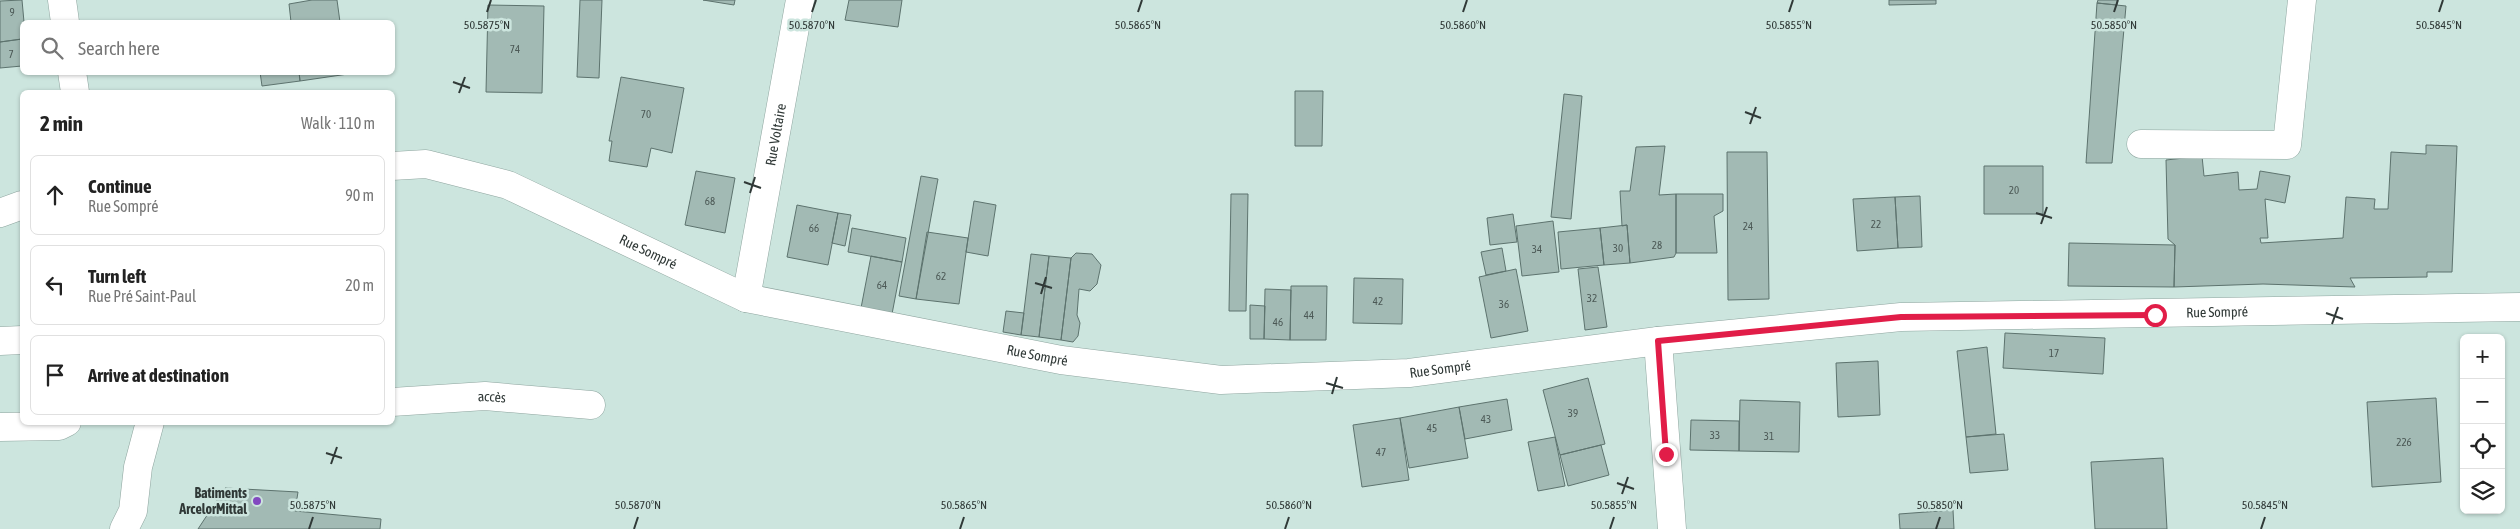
<!DOCTYPE html>
<meta charset="utf-8">
<style>
:root{--surface:#fff;--page:#f6f6f6;--text:#222;--muted:#767676;--line:#e0e0e0}
body{margin:0;font-family:"Asap Condensed",sans-serif;background:var(--page);color:var(--text)}
.controls{position:absolute;right:15px;bottom:15px;display:grid;overflow:hidden;border-radius:8px;box-shadow:0 1px 4px #0004}
.controls button{width:45px;height:45px;display:grid;place-items:center;padding:0;border:0;border-bottom:1px solid var(--line);background:var(--surface);color:var(--text);font:25px sans-serif}
.stop{position:absolute;width:15px;height:15px;margin:-11px;border:4px solid #e11d48;border-radius:50%;background:#fff}
.stop.end{background:#e11d48;border-color:#fff;box-shadow:0 1px 5px #0008}
.list{margin:0;padding:0;list-style:none}
h2{display:flex;justify-content:space-between;align-items:center;height:65px;margin:0;padding:0 20px;font-size:21px}
h2 small{font-size:16px;font-weight:400;color:var(--muted)}
.list li{display:grid;grid-template-columns:32px 1fr auto;gap:15px;align-items:center;box-sizing:border-box;height:80px;margin:0 10px 10px;padding:0 10px;border:1px solid var(--line);border-radius:8px}
.list b{display:block;font-size:19px;white-space:nowrap}
.list p{margin:0;font-size:16px;white-space:nowrap;color:var(--muted)}
.list em{font-size:16px;font-style:normal;color:var(--muted)}
.icon{flex:none;width:28px;height:28px;fill:none;stroke:currentColor;stroke-width:2;stroke-linecap:round;stroke-linejoin:round}
.map{position:relative;flex:none;width:2520px;height:529px;overflow:hidden}
.search{position:absolute;background:var(--surface);box-shadow:0 1px 4px #0004;left:20px;top:20px;width:375px;height:55px;display:flex;align-items:center;gap:12px;box-sizing:border-box;padding:0 18px;border-radius:8px;color:var(--muted);font-size:19px}
.panel{position:absolute;background:var(--surface);box-shadow:0 1px 4px #0004;left:20px;top:90px;width:375px;height:335px;border-radius:8px}
.map>svg:first-child{display:block}
</style>
<div class="map">
<svg width="2520" height="529" viewBox="0 0 2520 529">
<rect width="100%" height="100%" fill="#cce5de"/>
<path fill="#a2bab4" stroke="#5d736e" d="M 22,0 L 24,22 L 22,39 L 0,42 L 0,1 Z
M 312,0 L 337,0 L 340,22 L 291,22 L 289,4 Z
M 580,0 L 602,0 L 599,78 L 577,77 Z
M 703,0 L 735,0 L 734,5 Z
M 849,0 L 902,0 L 898,27 L 845,20 Z
M 1889,0 L 1936,0 L 1936,4 L 1889,5 Z
M 2098,0 L 2117,0 L 2117,5 L 2097,3 Z
M 2097,3 L 2126,6 L 2112,163 L 2086,163 Z
M 488,5 L 544,6 L 542,93 L 486,92 Z
M 22,39 L 22,66 L 0,68 L 0,42 Z
M 260,72 L 299,72 L 300,81 L 262,86 Z
M 299,72 L 348,72 L 348,74 L 300,81 Z
M 621,77 L 684,88 L 672,153 L 651,148 L 647,167 L 609,161 L 612,141 L 609,141 Z
M 1295,91 L 1323,91 L 1322,146 L 1295,146 Z
M 1564,94 L 1582,96 L 1571,219 L 1551,217 Z
M 2426,145 L 2457,146 L 2452,272 L 2427,272 L 2427,277 L 2350,278 L 2355,287 L 2263,284 L 2174,287 L 2175,245 L 2168,239 L 2166,160 L 2202,156 L 2204,176 L 2238,172 L 2239,190 L 2257,189 L 2260,171 L 2290,176 L 2285,203 L 2265,199 L 2268,238 L 2260,238 L 2261,243 L 2343,238 L 2346,197 L 2375,199 L 2374,209 L 2388,209 L 2391,152 L 2426,154 Z
M 1665,146 L 1659,195 L 1676,194 L 1676,253 L 1674,257 L 1630,263 L 1627,225 L 1622,226 L 1620,191 L 1630,191 L 1636,147 Z
M 1727,152 L 1767,152 L 1769,299 L 1728,300 Z
M 1984,166 L 2043,166 L 2043,214 L 1984,214 Z
M 696,171 L 735,178 L 725,233 L 685,225 Z
M 921,176 L 938,179 L 916,299 L 899,296 Z
M 1231,194 L 1248,194 L 1246,311 L 1229,311 Z
M 1676,194 L 1723,194 L 1723,211 L 1714,216 L 1717,253 L 1676,253 Z
M 1920,196 L 1922,247 L 1898,248 L 1895,197 Z
M 1895,197 L 1898,248 L 1857,251 L 1853,199 Z
M 974,201 L 996,205 L 988,256 L 966,252 Z
M 797,205 L 838,213 L 828,265 L 787,257 Z
M 838,213 L 851,215 L 845,246 L 832,243 Z
M 1513,214 L 1517,242 L 1490,245 L 1487,218 Z
M 1553,221 L 1559,272 L 1522,276 L 1516,226 Z
M 1627,225 L 1630,263 L 1604,265 L 1600,228 Z
M 852,228 L 906,238 L 902,262 L 848,252 Z
M 1600,228 L 1604,265 L 1561,269 L 1558,232 Z
M 927,232 L 968,238 L 959,304 L 916,299 Z
M 2069,243 L 2175,245 L 2174,287 L 2068,286 Z
M 1502,248 L 1506,271 L 1486,275 L 1481,252 Z
M 1076,253 L 1092,254 L 1101,265 L 1097,284 L 1090,291 L 1079,289 L 1077,315 L 1080,323 L 1078,336 L 1073,342 L 1061,340 L 1071,258 Z
M 1031,254 L 1049,256 L 1039,337 L 1021,335 Z
M 871,256 L 902,262 L 892,314 L 861,308 Z
M 1049,256 L 1071,258 L 1061,340 L 1039,337 Z
M 1598,267 L 1607,327 L 1585,330 L 1578,269 Z
M 1516,269 L 1528,331 L 1491,338 L 1479,277 Z
M 1354,278 L 1403,279 L 1402,324 L 1353,323 Z
M 1291,286 L 1327,286 L 1326,340 L 1290,340 Z
M 1265,289 L 1291,290 L 1290,340 L 1264,339 Z
M 1250,305 L 1265,306 L 1264,339 L 1250,339 Z
M 1006,311 L 1024,313 L 1021,335 L 1003,332 Z
M 2005,333 L 2105,338 L 2103,374 L 2003,368 Z
M 1987,347 L 1996,434 L 1966,437 L 1957,351 Z
M 1878,361 L 1880,415 L 1838,417 L 1836,363 Z
M 1588,378 L 1605,444 L 1560,455 L 1543,390 Z
M 2436,398 L 2441,482 L 2372,487 L 2367,402 Z
M 1507,399 L 1512,430 L 1465,439 L 1459,407 Z
M 1740,400 L 1800,402 L 1799,452 L 1739,451 Z
M 1459,407 L 1468,458 L 1409,468 L 1400,418 Z
M 1400,418 L 1409,480 L 1362,487 L 1353,425 Z
M 1691,420 L 1739,421 L 1739,451 L 1690,450 Z
M 2004,434 L 2008,470 L 1970,473 L 1966,437 Z
M 1555,437 L 1565,486 L 1538,491 L 1528,442 Z
M 1601,445 L 1609,475 L 1568,486 L 1560,455 Z
M 2163,458 L 2167,529 L 2095,529 L 2091,462 Z
M 225,488 L 298,492 L 295,511 L 381,519 L 380,529 L 198,529 Z
M 1953,510 L 1954,529 L 1900,529 L 1899,514 Z"/>
<g fill="none" stroke-linecap="round" stroke-linejoin="round">
<g stroke="#8ea59f" stroke-width="29">
<g id="minor">
<path d="M 62,0 L 65,22"/>
<path d="M 72,72 L 75,92"/>
<path d="M 2141,144 L 2287,145 L 2302,0"/>
<path id="s1" d="M 392,166 L 426,164 L 508,185 L 746,298 L 1061,360 L 1221,380 L 1409,373 L 1658,341 L 1901,317 L 2520,307"/>
<path d="M 0,213 L 22,205"/>
<path id="s2" d="M 746,298 L 800,0"/>
<path d="M 0,341 L 22,340"/>
<path d="M 1658,341 L 1672,529"/>
<path id="s3" d="M 392,402 L 485,396 L 591,405"/>
<path d="M 0,427 L 59,426 L 67,422"/>
<path d="M 124,529 L 133,511 L 138,467 L 150,422"/>
</g>
</g>
<use href="#minor" stroke="#fff" stroke-width="28"/>
</g>
<g fill="none" stroke-linecap="round" stroke-linejoin="round">
<path stroke="#e11d48" stroke-width="6" d="M 1666,454 L 1658,341 L 1901,317 L 2155,315"/>
</g>
<path fill="none" stroke="#303937" stroke-width="2" d="M 487,12 L 491,0M 812,12 L 816,0M 1138,12 L 1142,0M 1463,12 L 1467,0M 1789,12 L 1793,0M 2114,12 L 2118,0M 2439,12 L 2443,0M 453,82 L 470,88M 459,93 L 465,77M 1745,112 L 1761,118M 1750,124 L 1756,107M 744,182 L 761,188M 750,193 L 755,177M 2036,213 L 2052,218M 2041,224 L 2047,207M 1035,283 L 1052,288M 1041,294 L 1046,277M 2326,313 L 2343,319M 2332,324 L 2338,307M 1326,383 L 1343,388M 1332,394 L 1337,377M 326,453 L 342,458M 331,464 L 337,447M 1617,483 L 1634,489M 1622,494 L 1628,477M 309,529 L 313,517M 634,529 L 638,517M 960,529 L 964,517M 1285,529 L 1289,517M 1610,529 L 1614,517M 1936,529 L 1940,517M 2261,529 L 2265,517"/>
<circle fill="#8249c0" stroke="#cce5de" stroke-width="2" cx="257" cy="501" r="5"/>
<g text-anchor="middle" stroke-width="5" stroke-linejoin="round" paint-order="stroke">
<g font-size="11" fill="#4c5956">
<text x="12" y="16">9</text>
<text x="515" y="53">74</text>
<text x="11" y="58">7</text>
<text x="646" y="118">70</text>
<text x="2014" y="194">20</text>
<text x="710" y="205">68</text>
<text x="1876" y="228">22</text>
<text x="1748" y="230">24</text>
<text x="814" y="232">66</text>
<text x="1657" y="249">28</text>
<text x="1618" y="252">30</text>
<text x="1537" y="253">34</text>
<text x="941" y="280">62</text>
<text x="882" y="289">64</text>
<text x="1592" y="302">32</text>
<text x="1378" y="305">42</text>
<text x="1504" y="308">36</text>
<text x="1309" y="319">44</text>
<text x="1278" y="326">46</text>
<text x="2054" y="357">17</text>
<text x="1573" y="417">39</text>
<text x="1486" y="423">43</text>
<text x="1432" y="432">45</text>
<text x="1715" y="439">33</text>
<text x="1769" y="440">31</text>
<text x="2404" y="446">226</text>
<text x="1381" y="456">47</text>
</g>
<g font-size="14" fill="#303937" stroke="#cce5de">
<text dy="5" stroke="none"><textPath href="#s2" startOffset="166">Rue Voltaire</textPath></text>
<text dy="5" stroke="none"><textPath href="#s1" startOffset="274">Rue Sompré</textPath></text>
<text dy="5" stroke="none"><textPath href="#s1" startOffset="1864">Rue Sompré</textPath></text>
<text dy="5" stroke="none"><textPath href="#s1" startOffset="679">Rue Sompré</textPath></text>
<text dy="5" stroke="none"><textPath href="#s1" startOffset="1084">Rue Sompré</textPath></text>
<text dy="5" stroke="none"><textPath href="#s3" startOffset="100">accès</textPath></text>
</g>
<g font-size="14" font-weight="bold" fill="#303937" stroke="#cce5de" text-anchor="end">
<text x="247" y="498">Batiments<tspan x="247" dy="16">ArcelorMittal</tspan></text>
</g>
</g>
<g font-size="12" text-anchor="middle" fill="#303937" stroke="#cce5de" stroke-width="5" stroke-linejoin="round" paint-order="stroke">
<text x="487" y="29">50.5875°N</text>
<text x="812" y="29">50.5870°N</text>
<text x="1138" y="29">50.5865°N</text>
<text x="1463" y="29">50.5860°N</text>
<text x="1789" y="29">50.5855°N</text>
<text x="2114" y="29">50.5850°N</text>
<text x="2439" y="29">50.5845°N</text>
<text x="313" y="509">50.5875°N</text>
<text x="638" y="509">50.5870°N</text>
<text x="964" y="509">50.5865°N</text>
<text x="1289" y="509">50.5860°N</text>
<text x="1614" y="509">50.5855°N</text>
<text x="1940" y="509">50.5850°N</text>
<text x="2265" y="509">50.5845°N</text>
</g>
</svg>
<div class="controls">
<button>+</button>
<button>−</button>
<button><svg class="icon" aria-label="locate" viewBox="0 0 24 24"><circle cx="12" cy="12" r="6"/><path d="M12 2v4M12 18v4M2 12h4M18 12h4"/></svg></button>
<button><svg class="icon" aria-label="layers" viewBox="0 0 24 24"><path d="M12 4l9 5-9 5-9-5zM3 14l9 5 9-5"/></svg></button>
</div>
<div class="stop" style="left:2155px;top:315px"></div>
<div class="stop end" style="left:1666px;top:454px"></div>
<div class="search"><svg class="icon" aria-label="search" viewBox="0 0 24 24"><circle cx="10" cy="10" r="6"/><path d="M15 15l6 6"/></svg>Search here</div>
<section class="panel">
<h2>2 min<small>Walk · 110 m</small></h2>
<ul class="list">
<li><svg class="icon" aria-label="ahead" viewBox="0 0 24 24"><path d="M12 20V5M6 11l6-6 6 6"/></svg><div><b>Continue</b><p>Rue Sompré</p></div><em>90 m</em></li>
<li><svg class="icon" aria-label="left" viewBox="0 0 24 24"><path d="M17 20v-9H6M10 6l-5 5 5 5"/></svg><div><b>Turn left</b><p>Rue Pré Saint-Paul</p></div><em>20 m</em></li>
<li><svg class="icon" aria-label="arrive" viewBox="0 0 24 24"><path d="M6 21V4h12l-3 4 3 4H6"/></svg><div><b>Arrive at destination</b></div></li>
</ul>
</section>
</div>
